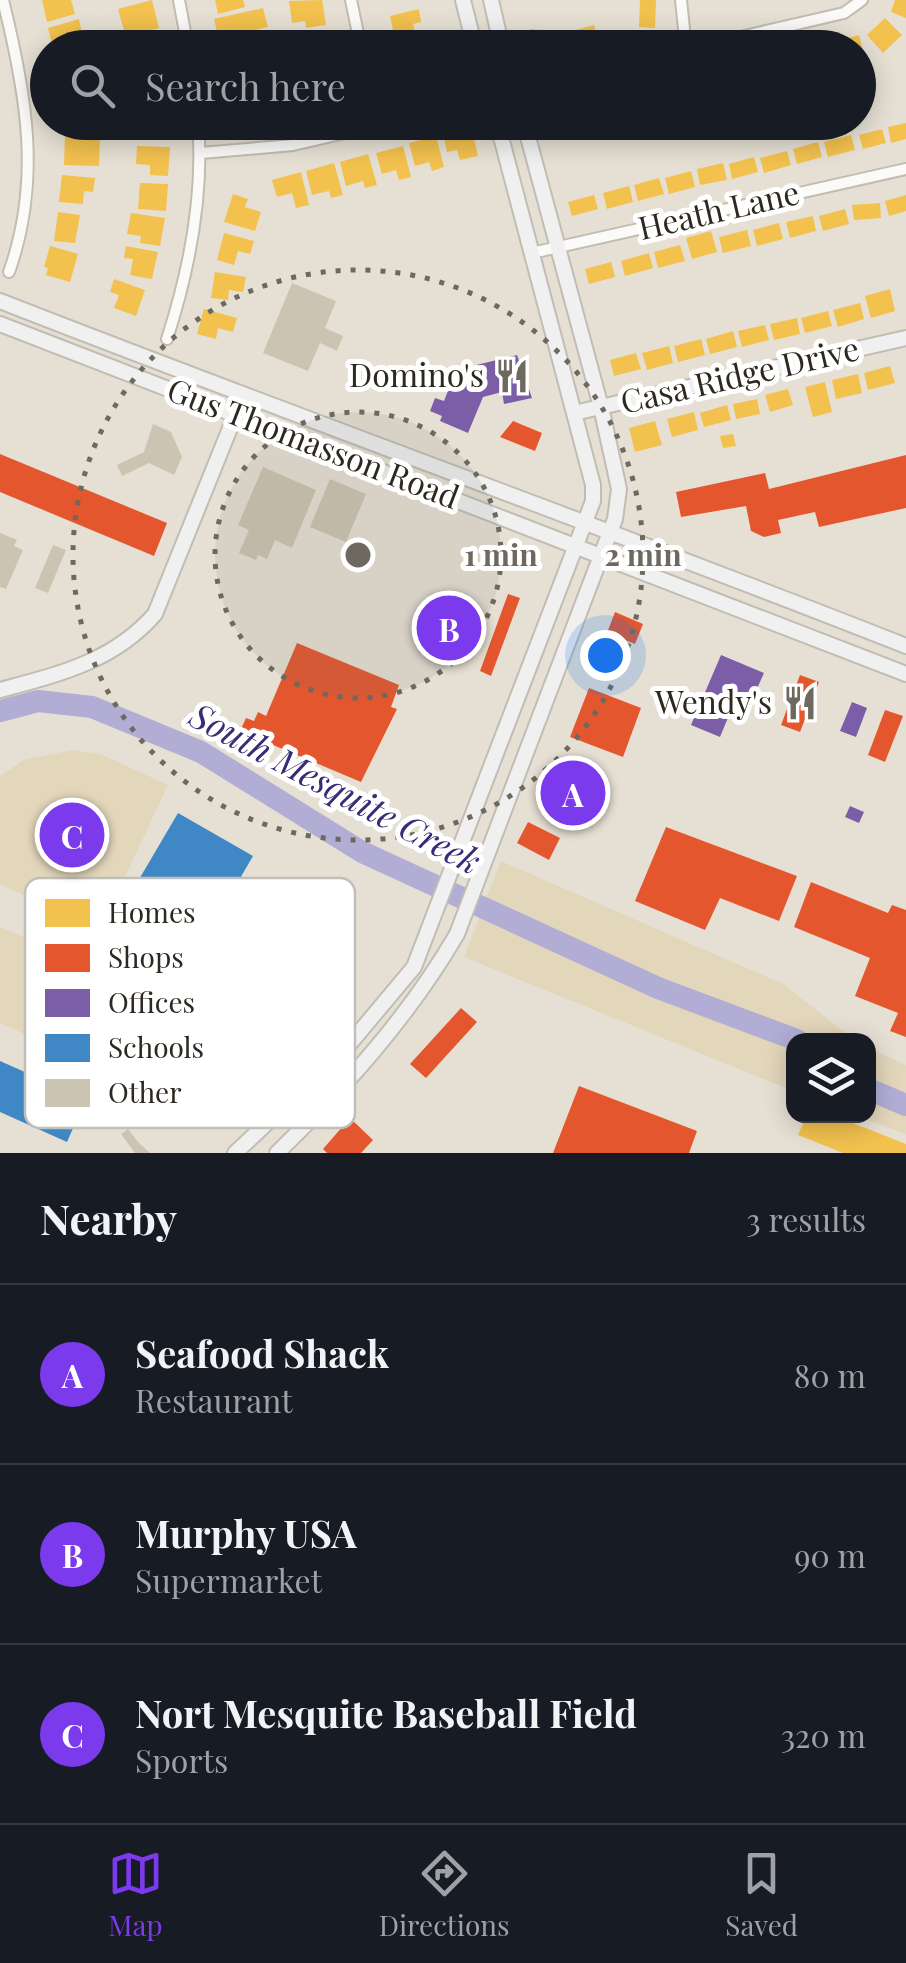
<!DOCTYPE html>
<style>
:root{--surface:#171b24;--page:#242831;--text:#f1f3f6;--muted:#9ea1a6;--line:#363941;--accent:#7c3aed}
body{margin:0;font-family:"Playfair Display",serif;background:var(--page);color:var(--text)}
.controls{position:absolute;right:30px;bottom:30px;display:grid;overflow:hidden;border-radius:20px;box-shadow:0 5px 25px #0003}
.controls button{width:90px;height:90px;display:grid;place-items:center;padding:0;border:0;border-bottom:2px solid var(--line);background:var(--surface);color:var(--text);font:50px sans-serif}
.you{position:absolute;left:605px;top:655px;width:35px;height:35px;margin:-25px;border:8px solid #fff;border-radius:50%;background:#1a73e8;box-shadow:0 0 0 15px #1a73e833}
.badge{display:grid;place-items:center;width:65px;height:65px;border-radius:50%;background:var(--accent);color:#fff;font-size:32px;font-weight:700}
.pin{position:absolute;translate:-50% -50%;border:5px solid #fff;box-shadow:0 2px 10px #0006}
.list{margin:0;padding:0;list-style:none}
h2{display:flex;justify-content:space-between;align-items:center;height:130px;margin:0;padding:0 40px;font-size:42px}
h2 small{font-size:32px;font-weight:400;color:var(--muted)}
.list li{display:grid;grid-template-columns:65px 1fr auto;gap:30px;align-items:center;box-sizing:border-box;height:180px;padding:0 40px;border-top:2px solid var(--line)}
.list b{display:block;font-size:38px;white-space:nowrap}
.list p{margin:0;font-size:32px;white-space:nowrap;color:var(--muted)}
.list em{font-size:32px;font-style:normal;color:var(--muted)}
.icon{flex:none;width:55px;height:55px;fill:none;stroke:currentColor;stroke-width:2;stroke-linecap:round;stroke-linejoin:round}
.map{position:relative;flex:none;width:906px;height:1153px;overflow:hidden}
.search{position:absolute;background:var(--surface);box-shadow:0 5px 25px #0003;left:30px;right:30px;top:30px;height:110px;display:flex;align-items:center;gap:25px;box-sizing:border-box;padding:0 35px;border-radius:55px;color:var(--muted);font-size:38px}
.sheet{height:670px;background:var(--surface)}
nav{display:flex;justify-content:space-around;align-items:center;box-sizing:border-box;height:140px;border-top:2px solid var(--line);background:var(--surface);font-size:28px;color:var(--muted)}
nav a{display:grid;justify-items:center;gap:5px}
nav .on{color:var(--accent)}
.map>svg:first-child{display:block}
</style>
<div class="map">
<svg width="906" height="1153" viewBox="0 0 906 1153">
<rect width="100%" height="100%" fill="#e6e0d4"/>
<path fill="#e2d6bb" d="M 72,750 L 100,754 L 168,785 L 103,924 L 92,929 L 0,884 L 0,776 L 24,760 Z
M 501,861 L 783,984 L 855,1040 L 794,1040 L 793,1091 L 464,957 Z
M 0,927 L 85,964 L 49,1045 L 0,1023 Z
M 869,1048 L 906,1065 L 906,1134 L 857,1116 L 868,1116 Z"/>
<path fill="#f2c14e" d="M 42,0 L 71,0 L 75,14 L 47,22 Z
M 152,0 L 159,28 L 126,38 L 118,9 Z
M 215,0 L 243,0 L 245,7 L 218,14 Z
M 322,0 L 326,25 L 306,28 L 305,21 L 292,23 L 289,1 Z
M 640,0 L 656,0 L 655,28 L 639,27 Z
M 895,0 L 906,0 L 906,18 L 891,12 Z
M 263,8 L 268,27 L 240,34 L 243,45 L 221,48 L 214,19 Z
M 419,9 L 421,22 L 413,24 L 416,39 L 396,44 L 390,16 Z
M 885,18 L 902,35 L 883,53 L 867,35 Z
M 79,19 L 82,34 L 70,37 L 73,48 L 53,48 L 48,28 Z
M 594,25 L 598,40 L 572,47 L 568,32 Z
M 530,29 L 559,31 L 558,44 L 529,48 Z
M 328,35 L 330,48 L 297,48 L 296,40 Z
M 859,35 L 863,50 L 835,48 L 833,42 Z
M 158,37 L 160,48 L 124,48 L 124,46 Z
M 145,122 L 169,122 L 170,138 L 145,139 Z
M 906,123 L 906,139 L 891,143 L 888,127 Z
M 471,126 L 478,156 L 460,160 L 457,150 L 447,152 L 443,134 Z
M 882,129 L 886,143 L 863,149 L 859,135 Z
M 65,135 L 100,137 L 99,166 L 64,165 Z
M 851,135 L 855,150 L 828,157 L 824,142 Z
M 436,136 L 444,167 L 432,171 L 429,162 L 415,166 L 409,143 Z
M 818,142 L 822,157 L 797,164 L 793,149 Z
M 137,146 L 170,147 L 168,176 L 150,175 L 150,165 L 136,164 Z
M 403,146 L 411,177 L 399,180 L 396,170 L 382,174 L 376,153 Z
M 787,151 L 791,165 L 764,173 L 760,158 Z
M 368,154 L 377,185 L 365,188 L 363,181 L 346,186 L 340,162 Z
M 754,157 L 758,172 L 732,179 L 729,164 Z
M 334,163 L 343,195 L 331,198 L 329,191 L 312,195 L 306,171 Z
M 723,163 L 727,180 L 700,185 L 697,169 Z
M 691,171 L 695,187 L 669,194 L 665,178 Z
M 301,172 L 309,205 L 296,208 L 292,193 L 277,197 L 272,180 Z
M 62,175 L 95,178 L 93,192 L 84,191 L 83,204 L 59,202 Z
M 659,178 L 664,194 L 638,201 L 634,185 Z
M 140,183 L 168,184 L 166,211 L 138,209 Z
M 629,186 L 633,202 L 607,209 L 603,193 Z
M 233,194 L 248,199 L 245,207 L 261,212 L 255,231 L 224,222 Z
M 594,195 L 598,209 L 572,216 L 568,202 Z
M 906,195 L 906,211 L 889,216 L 885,201 Z
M 880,203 L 881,218 L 854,220 L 852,205 Z
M 845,209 L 849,224 L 823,231 L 819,216 Z
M 58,212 L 80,215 L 75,243 L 54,241 Z
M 131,213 L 165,218 L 160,246 L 140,243 L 141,236 L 127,234 Z
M 813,216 L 816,231 L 790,238 L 786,222 Z
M 779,223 L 783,239 L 757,246 L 753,230 Z
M 747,230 L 751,246 L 723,253 L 719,237 Z
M 711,231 L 717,252 L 692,259 L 686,238 Z
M 224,233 L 254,241 L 250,254 L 238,251 L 234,265 L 217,260 Z
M 680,245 L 685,261 L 658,268 L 654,252 Z
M 50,246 L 78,254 L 70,282 L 46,275 L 48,268 L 44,267 Z
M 126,246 L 158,252 L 152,279 L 130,275 L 133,259 L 124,258 Z
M 649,253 L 653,268 L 625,276 L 621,261 Z
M 611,262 L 615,277 L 589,284 L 585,269 Z
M 215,272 L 246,277 L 243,292 L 229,290 L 228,300 L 211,298 Z
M 114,279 L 145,290 L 136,316 L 114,308 L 119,295 L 110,292 Z
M 890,289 L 895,311 L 871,318 L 865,296 Z
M 860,303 L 864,319 L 838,327 L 833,310 Z
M 204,309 L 237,318 L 233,332 L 218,328 L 216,339 L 197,334 Z
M 828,311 L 832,326 L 805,333 L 801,318 Z
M 797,318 L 800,334 L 774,340 L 770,324 Z
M 765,325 L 769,340 L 742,347 L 738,331 Z
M 733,331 L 737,347 L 710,354 L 706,339 Z
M 701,339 L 705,355 L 678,362 L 674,346 Z
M 669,346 L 673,363 L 647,370 L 642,353 Z
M 636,353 L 641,369 L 614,376 L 610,360 Z
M 890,366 L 895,383 L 868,390 L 864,373 Z
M 858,374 L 862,393 L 836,399 L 832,380 Z
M 825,382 L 832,412 L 813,417 L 805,387 Z
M 788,389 L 793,405 L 770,412 L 765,395 Z
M 757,399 L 760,414 L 736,419 L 733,404 Z
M 727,405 L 731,420 L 704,427 L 700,413 Z
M 694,412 L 698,430 L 672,437 L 667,419 Z
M 655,421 L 662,445 L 635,452 L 629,428 Z
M 733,434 L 736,446 L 723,448 L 720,436 Z
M 821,1116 L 835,1116 L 906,1144 L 906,1153 L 843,1153 L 798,1135 L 806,1117 L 819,1122 Z"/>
<path fill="#e4572e" d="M 513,421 L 542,433 L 535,451 L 500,437 Z
M 0,454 L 167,523 L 154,556 L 0,492 Z
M 906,455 L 906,508 L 819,527 L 815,512 L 778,520 L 781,533 L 764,537 L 751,531 L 746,506 L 681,517 L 676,492 L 765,473 L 769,489 Z
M 508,594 L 520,598 L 491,676 L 480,671 Z
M 444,608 L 466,616 L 454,649 L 432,641 Z
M 615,612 L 643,624 L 635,644 L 607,633 Z
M 297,643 L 399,685 L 391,707 L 397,709 L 361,782 L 240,731 L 246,718 L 254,721 L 258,712 L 266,716 Z
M 800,675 L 819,682 L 800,732 L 781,725 Z
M 589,688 L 641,708 L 623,757 L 570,737 Z
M 885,710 L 903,716 L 885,762 L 868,755 Z
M 573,772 L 582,776 L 580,782 L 596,789 L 586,813 L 549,798 L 560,773 L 571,778 Z
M 528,822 L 560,838 L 549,860 L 517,843 Z
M 666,827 L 797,876 L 779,921 L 720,898 L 705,930 L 635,901 Z
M 811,882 L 888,913 L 892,905 L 906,910 L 906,1037 L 890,1031 L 898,1013 L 855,996 L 870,958 L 794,927 Z
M 461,1008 L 477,1022 L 426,1078 L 410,1064 Z
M 579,1086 L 697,1131 L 689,1153 L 553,1153 Z
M 350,1118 L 373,1140 L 361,1153 L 327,1153 L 323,1149 Z"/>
<path fill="#7b5ea7" d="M 517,355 L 532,398 L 504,404 L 502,392 L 483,397 L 468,433 L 440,421 L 442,416 L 430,411 L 435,398 L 444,401 L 456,370 Z
M 721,655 L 764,673 L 751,702 L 737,696 L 720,737 L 691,725 Z
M 852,702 L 867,708 L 856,737 L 840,731 Z
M 850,806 L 864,812 L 859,823 L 845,817 Z"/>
<path fill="#3f88c5" d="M 178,813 L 253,856 L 180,982 L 104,939 Z
M 0,1061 L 86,1099 L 67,1142 L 0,1112 Z"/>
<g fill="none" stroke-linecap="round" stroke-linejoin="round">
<path stroke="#b2add5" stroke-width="22" d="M 0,711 L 38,701 L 92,707 L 201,752 L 362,852 L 658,988 L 797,1040
M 868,1089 L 906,1105"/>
</g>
<path fill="#ccc4b2" d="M 292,283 L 336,301 L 325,328 L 343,336 L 337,351 L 320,343 L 308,371 L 263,353 Z
M 153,424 L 171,432 L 182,457 L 174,475 L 149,463 L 122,476 L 117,465 L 144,452 Z
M 263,467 L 316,490 L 292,548 L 275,540 L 267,559 L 258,555 L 256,560 L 239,553 L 249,530 L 238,525 Z
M 330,479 L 366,494 L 346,542 L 310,527 Z
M 0,533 L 17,540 L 14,546 L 23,550 L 6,589 L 0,587 Z
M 53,545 L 66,550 L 48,593 L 35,588 Z
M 128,1129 L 138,1142 L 150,1153 L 135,1153 L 121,1134 Z"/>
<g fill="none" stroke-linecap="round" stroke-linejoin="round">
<g stroke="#c1bdb3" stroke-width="14">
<path id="street" d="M 3,0 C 26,93 42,180 9,272
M 179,0 L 188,48
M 351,0 L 361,48
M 681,0 L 686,48
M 693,48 L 844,13 L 862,0
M 201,153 L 293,145 L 393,122
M 532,253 L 906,169
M 167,339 C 189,271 204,194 198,122"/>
</g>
<g stroke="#c1bdb3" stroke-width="18">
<path id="secondary" d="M 463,0 L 475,48
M 491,0 L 502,48
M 0,301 C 301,419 605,527 906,646
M 0,324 L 906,674
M 574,413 L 906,338
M 0,690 C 59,674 113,662 155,614 L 243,396
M 235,1153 L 342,1053 L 414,967 L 593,501 L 593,485 L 497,122
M 277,1153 C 346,1086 408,1018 457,934 L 615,519 L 619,489 L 601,407 L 524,122"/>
</g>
<use href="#street" stroke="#fbfaf9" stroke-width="10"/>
<use href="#secondary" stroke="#f1f0f1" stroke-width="14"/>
</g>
<circle cx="358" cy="555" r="143" fill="#6e695f" fill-opacity=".12"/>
<g fill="none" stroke="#6e695f" stroke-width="5" stroke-dasharray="5 10">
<circle cx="358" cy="555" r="143"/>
<circle cx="358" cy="555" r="285"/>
</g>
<defs>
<g id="restaurant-bare" transform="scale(2.7)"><path d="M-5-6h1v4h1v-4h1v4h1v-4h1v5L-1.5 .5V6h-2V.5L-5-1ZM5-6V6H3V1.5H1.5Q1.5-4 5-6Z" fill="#6e695f" stroke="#fff" stroke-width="2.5" paint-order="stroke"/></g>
</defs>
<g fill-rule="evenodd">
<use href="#restaurant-bare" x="512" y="376"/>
<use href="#restaurant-bare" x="800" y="703"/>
</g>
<g text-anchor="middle" stroke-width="10" stroke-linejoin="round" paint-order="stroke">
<g font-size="32" fill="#2d2920" stroke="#fff">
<text transform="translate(719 211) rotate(-13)" y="11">Heath Lane</text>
<text transform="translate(740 376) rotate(-13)" y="11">Casa Ridge Drive</text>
<text transform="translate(313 444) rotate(21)" y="11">Gus Thomasson Road</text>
</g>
<g font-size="32" fill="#2d2920" stroke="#fff" text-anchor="end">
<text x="484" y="387">Domino's</text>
<text x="772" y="714">Wendy's</text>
</g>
<g font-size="35" font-style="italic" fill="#392c76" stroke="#fff">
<text transform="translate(335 789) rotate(28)" y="12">South Mesquite Creek</text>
</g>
</g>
<rect x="25" y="878" width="330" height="250" rx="15" fill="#fff" stroke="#c0bfbc" stroke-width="2.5"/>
<rect x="45" y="899" width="45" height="28" fill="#f2c14e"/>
<rect x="45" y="944" width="45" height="28" fill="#e4572e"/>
<rect x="45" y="989" width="45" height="28" fill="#7b5ea7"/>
<rect x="45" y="1034" width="45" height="28" fill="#3f88c5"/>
<rect x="45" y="1079" width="45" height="28" fill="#ccc4b2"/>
<g font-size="28" fill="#2d2920">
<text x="108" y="923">Homes</text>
<text x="108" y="968">Shops</text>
<text x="108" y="1013">Offices</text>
<text x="108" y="1058">Schools</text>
<text x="108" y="1103">Other</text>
</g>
<circle cx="358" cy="555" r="15" fill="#6e695f" stroke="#fff" stroke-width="5"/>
<g font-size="30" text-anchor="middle" font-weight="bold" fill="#6e695f" stroke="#fff" stroke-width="10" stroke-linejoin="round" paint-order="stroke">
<text x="501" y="566">1 min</text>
<text x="643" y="566">2 min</text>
</g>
</svg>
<div class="controls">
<button><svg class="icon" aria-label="layers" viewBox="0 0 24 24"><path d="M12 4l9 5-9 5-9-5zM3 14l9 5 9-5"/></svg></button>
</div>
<div class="you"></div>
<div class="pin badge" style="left:573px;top:793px">A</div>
<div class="pin badge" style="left:449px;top:628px">B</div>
<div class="pin badge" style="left:72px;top:835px">C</div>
<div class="search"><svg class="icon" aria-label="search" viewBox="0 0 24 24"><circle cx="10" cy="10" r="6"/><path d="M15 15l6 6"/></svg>Search here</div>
</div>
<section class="sheet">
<h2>Nearby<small>3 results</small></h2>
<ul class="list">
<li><span class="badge">A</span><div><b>Seafood Shack</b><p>Restaurant</p></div><em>80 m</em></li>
<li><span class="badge">B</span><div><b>Murphy USA</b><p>Supermarket</p></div><em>90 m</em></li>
<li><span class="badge">C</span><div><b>Nort Mesquite Baseball Field</b><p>Sports</p></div><em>320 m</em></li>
</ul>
</section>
<nav>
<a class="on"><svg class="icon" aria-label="map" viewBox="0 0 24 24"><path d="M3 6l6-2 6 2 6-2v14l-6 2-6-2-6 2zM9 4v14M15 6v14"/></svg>Map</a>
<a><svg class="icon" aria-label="directions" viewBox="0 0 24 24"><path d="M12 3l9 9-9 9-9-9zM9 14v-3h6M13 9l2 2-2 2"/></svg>Directions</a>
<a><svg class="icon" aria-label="saved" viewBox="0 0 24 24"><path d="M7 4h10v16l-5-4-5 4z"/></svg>Saved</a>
</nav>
